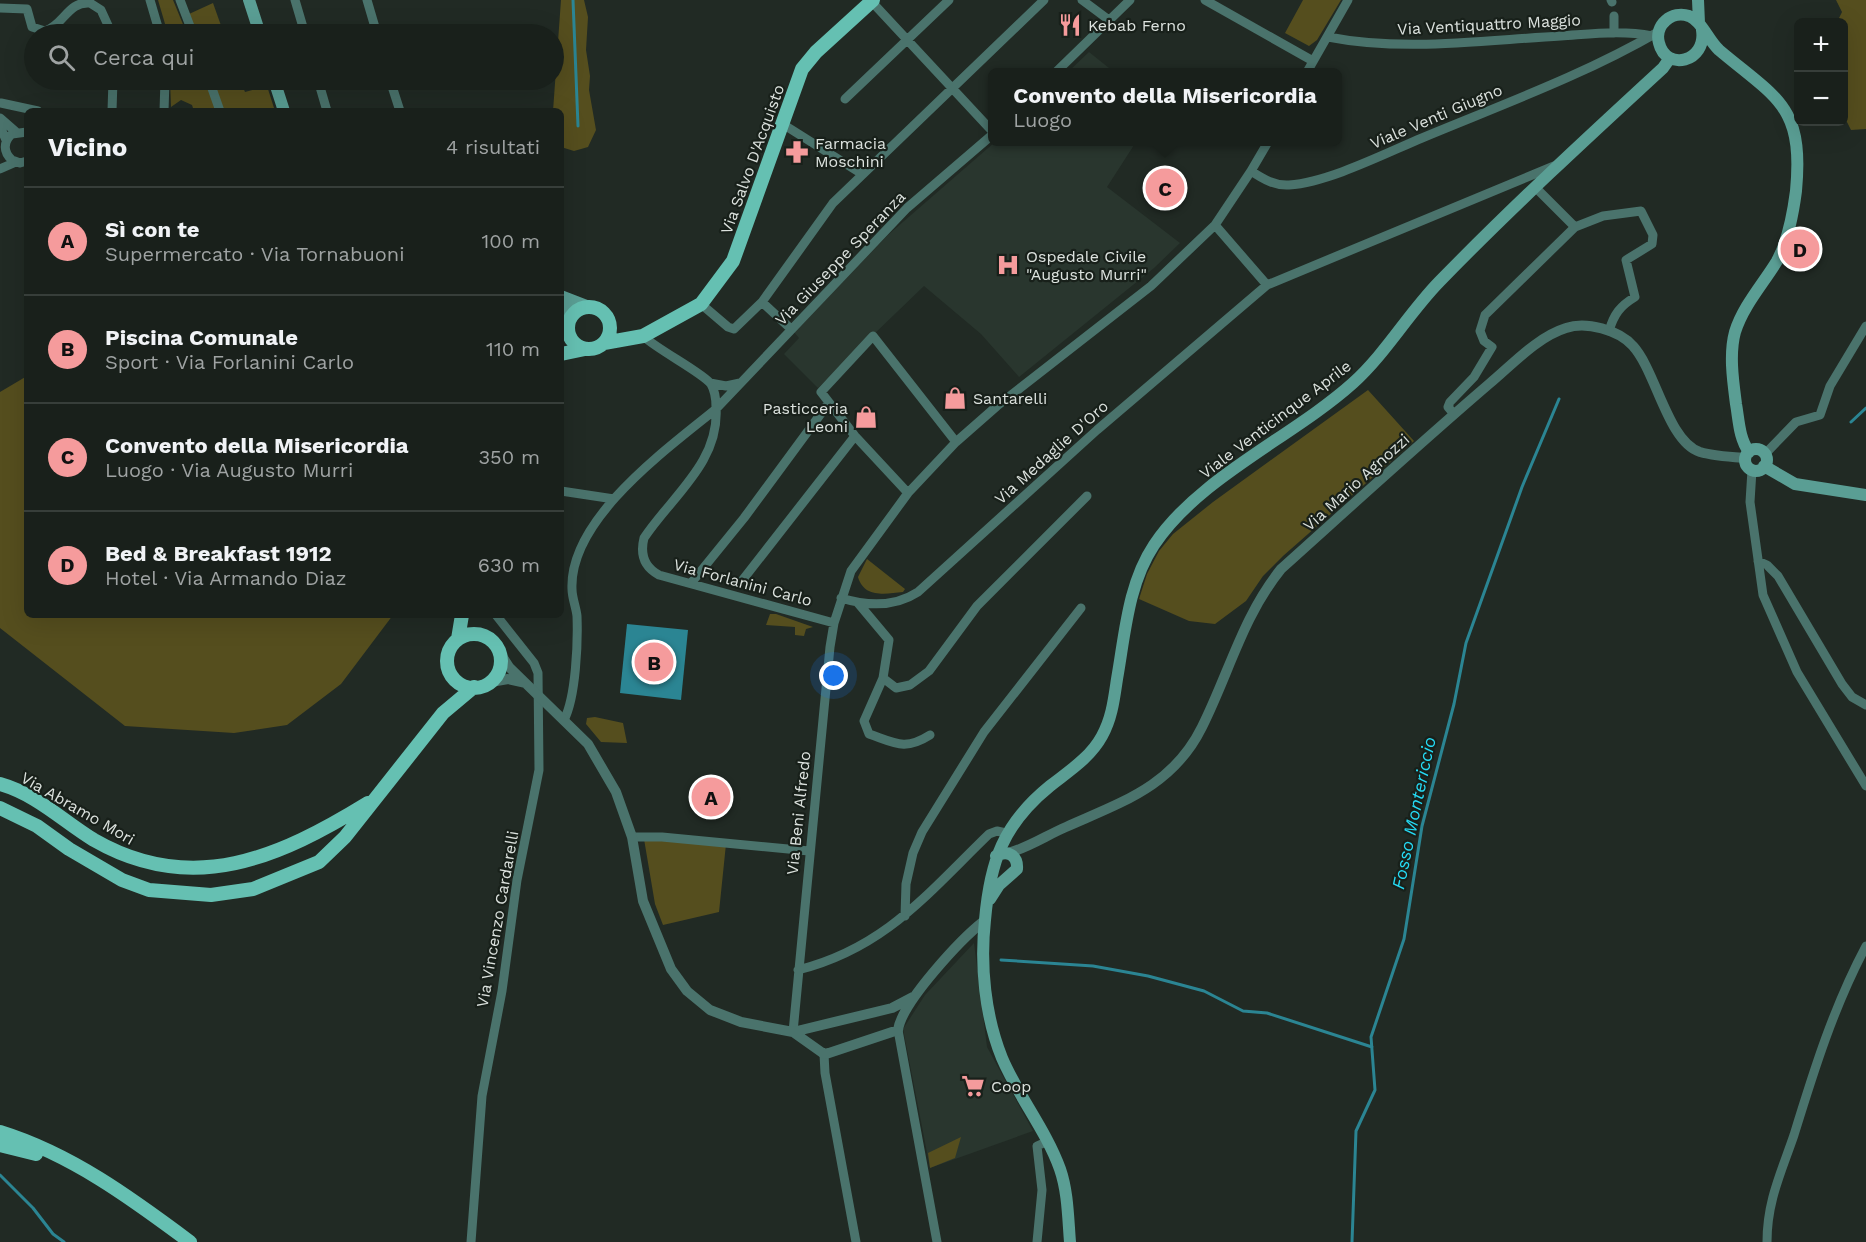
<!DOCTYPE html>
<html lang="it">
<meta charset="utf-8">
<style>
:root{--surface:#19201b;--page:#222824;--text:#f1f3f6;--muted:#9fa3a3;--line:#373e3a;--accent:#f59b9c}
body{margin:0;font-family:"Work Sans",sans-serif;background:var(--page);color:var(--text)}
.controls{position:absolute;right:18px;top:18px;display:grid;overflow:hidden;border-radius:9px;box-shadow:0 6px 24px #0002}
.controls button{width:54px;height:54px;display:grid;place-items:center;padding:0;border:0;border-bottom:2px solid var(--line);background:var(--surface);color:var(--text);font:30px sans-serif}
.you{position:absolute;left:834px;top:676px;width:21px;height:21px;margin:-15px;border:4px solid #fff;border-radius:50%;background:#1a73e8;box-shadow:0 0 0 9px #1a73e833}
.badge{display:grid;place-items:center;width:39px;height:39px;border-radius:50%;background:var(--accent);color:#111;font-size:20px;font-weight:700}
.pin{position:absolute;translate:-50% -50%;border:3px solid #fff;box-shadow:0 2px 6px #0006}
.popup{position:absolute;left:988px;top:68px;width:354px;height:78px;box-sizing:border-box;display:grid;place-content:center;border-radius:9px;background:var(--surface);filter:drop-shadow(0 2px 4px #0005);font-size:20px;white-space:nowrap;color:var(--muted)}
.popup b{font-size:22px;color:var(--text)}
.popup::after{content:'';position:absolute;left:50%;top:100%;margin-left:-12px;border:12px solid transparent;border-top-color:var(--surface)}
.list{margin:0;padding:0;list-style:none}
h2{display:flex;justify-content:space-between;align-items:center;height:78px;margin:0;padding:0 24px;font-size:26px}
h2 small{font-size:20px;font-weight:400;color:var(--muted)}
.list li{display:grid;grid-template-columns:39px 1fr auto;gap:18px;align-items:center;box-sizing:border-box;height:108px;padding:0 24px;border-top:2px solid var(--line)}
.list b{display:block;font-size:22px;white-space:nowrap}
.list p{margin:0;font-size:20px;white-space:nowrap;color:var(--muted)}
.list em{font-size:20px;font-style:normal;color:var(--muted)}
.icon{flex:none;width:33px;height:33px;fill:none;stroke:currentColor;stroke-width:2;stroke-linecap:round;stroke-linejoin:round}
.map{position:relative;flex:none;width:1866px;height:1242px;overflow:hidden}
.search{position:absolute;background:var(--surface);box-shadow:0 6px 24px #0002;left:24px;top:24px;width:540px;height:66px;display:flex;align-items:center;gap:15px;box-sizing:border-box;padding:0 21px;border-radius:33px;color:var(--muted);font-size:22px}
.panel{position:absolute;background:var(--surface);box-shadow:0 6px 24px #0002;left:24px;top:108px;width:540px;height:510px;border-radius:9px}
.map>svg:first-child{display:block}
</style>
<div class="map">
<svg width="1866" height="1242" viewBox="0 0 1866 1242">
<rect width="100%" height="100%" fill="#212a24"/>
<path fill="#29362e" d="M 1089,52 L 1114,72 L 1068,72 Z
M 995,142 L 1136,142 L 1107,187 L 1180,243 L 1154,268 L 1019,377 L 981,334 L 924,286 L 818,388 L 784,354 L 799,338 L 794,332 L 888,235 Z
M 974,943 L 987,1047 L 1033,1131 L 930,1168 L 903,1029 L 925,995 Z"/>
<path fill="#554e1e" d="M 158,0 L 173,0 L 187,34 L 168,34 Z
M 561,0 L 584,0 L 588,17 L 586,50 L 590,76 L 589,90 L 596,130 L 588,147 L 574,151 L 561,147 L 561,111 L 553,111 Z
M 1303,0 L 1341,0 L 1317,40 L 1309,46 L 1285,33 Z
M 1836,0 L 1866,0 L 1866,129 L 1851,130 L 1844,116 L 1844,22 L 1837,22 L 1842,12 Z
M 213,3 L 224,34 L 197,34 L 189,14 Z
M 170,80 L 206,80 L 217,111 L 194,111 L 192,105 L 181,100 L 171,107 Z
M 213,80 L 240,80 L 245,92 L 267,86 L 275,111 L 224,111 Z
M 27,376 L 27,615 L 393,615 L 341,684 L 287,725 L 234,733 L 125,726 L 0,628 L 0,392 Z
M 1368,390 L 1414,441 L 1283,556 L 1263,576 L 1246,601 L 1215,624 L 1189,621 L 1139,599 L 1147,574 L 1159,551 L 1173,534 L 1213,502 Z
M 867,559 L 905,589 L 903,592 C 885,594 864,598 858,577 Z
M 770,614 L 776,614 L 813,627 L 806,629 L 804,636 L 795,635 L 795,627 L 766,625 Z
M 595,717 L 623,723 L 627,743 L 601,742 L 586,724 L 587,718 Z
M 644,839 L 726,844 L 719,912 L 663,925 L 655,904 Z
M 961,1137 L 955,1158 L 930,1168 L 928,1153 Z"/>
<path fill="#2b8593" d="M 627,624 L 688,630 L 681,700 L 620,693 Z"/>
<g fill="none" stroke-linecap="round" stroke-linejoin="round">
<path stroke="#2b8593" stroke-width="3" d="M 573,0 L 578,126
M 1851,422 L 1866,408
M 1001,960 L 1093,966 L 1148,976 L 1204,991 L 1243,1011 L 1267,1013 L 1372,1047
M 0,1175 L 33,1208 L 53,1234 L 64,1242
M 1352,1242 L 1356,1131 L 1375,1090 L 1371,1037 L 1404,939 L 1422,826 L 1454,704 L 1466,643 L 1522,487 L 1559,399"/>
<path stroke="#4a736c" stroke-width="9" d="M 150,0 L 160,34
M 180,0 L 193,34
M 295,0 L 305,34
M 367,0 L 377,34
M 1082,0 L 1109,20
M 1205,0 L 1313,61
M 1611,0 L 1612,2
M 871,1 L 992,131
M 0,8 L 27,9 L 32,27 L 45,31 C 64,25 68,1 90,3 L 101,10 L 112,34
M 1614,16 L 1614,33
M 1328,37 C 1404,52 1485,40 1561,36 C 1592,34 1622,30 1652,36
M 1056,72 L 1130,0
M 1307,72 L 1348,0
M 209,80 L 220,111
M 318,80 L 327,111
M 390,80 L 400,111
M 845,99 L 949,0
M 1,103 L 38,111
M 112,111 L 113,80
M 164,111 L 165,80
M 0,118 L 16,132
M 781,123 L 862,174
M 0,126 L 6,140
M 27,132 L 12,134 C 3,142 3,152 12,160 L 20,163 L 27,161
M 1268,142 L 1251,171 C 1263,179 1275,186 1289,185 C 1329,182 1384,154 1422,138 C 1501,105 1584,75 1658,32
M 0,169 L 16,162
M 1535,187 L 1575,227 L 1603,216 L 1641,211 L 1653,235 L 1652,244 L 1626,260 L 1635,297 C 1620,306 1614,314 1609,331
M 1215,225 L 1267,285
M 762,302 L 791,329
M 701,304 L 728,327 L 734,329 L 762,302 L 833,203 L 1044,0
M 643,336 C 658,350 703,373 711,384 C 715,391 716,400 716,407 C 720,462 672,496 644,538 C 640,554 644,567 659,575 L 834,623
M 710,383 L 726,386 L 740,383
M 1454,414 L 1448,407 L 1450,402 L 1474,377 L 1492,347 L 1484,341 L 1480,331 L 1485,315 L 1575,227
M 1765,454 L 1796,422 L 1820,415 L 1830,386 L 1866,326
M 1752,470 L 1750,502 L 1763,595 L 1797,672 L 1866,786
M 561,491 L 614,499
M 908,493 L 855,436 L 821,392 L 873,336 L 956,442
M 1758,561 L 1767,565 L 1778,576 L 1842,684 L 1852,697 L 1866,705
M 692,582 L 744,518 L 828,404
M 741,582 L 855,436
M 841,598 C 867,606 895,607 918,592 L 1097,430 L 1267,285 L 1554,166
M 858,603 L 889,640 L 883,678 L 896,688 L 910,685 L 929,671 L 977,606 L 1087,496
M 883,678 L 864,721 L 869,734 C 895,743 905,751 930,735
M 564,720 C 576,697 578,642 577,616 C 576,607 572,598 572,589 C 569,519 667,449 716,409 L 907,208 L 992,135
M 632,837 L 662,837 L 809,851
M 905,916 L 906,884 L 913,853 L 922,832 L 984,732 L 1081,608
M 798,970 C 885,948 927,894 989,834 L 997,831 L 1006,833
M 898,1030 L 937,1242
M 793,1032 L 830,647 L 834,623 L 851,571 L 908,493 L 956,442 L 997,406 L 1151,286 L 1215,225 L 1251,171
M 824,1054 L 825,1073 L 856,1242
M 471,1242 L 482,1096 L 502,991 L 517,880 L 539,770 L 538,673 L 534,663 L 496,615
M 1037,1242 L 1042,1190 L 1037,1146 L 1046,1142
M 1767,1242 C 1767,1201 1781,1173 1794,1135 C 1814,1070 1834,1006 1866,946"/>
<path stroke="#4a736c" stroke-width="10" d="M 500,653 L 509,667 L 588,744 L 616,792 L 632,837 L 643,901 L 671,969 L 687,991 L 710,1010 L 741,1022 L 793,1032 L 824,1054 L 829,1053 L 898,1030 C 902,1002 961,939 984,921
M 491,682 L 508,679 L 525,683
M 1008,853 C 1028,848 1047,835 1066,827 C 1122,802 1173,786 1202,727 C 1229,673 1243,616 1281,569 C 1350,507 1419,444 1489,384 C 1512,365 1537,337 1566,328 C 1586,321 1619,330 1633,346 C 1656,371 1668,442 1700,452 C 1714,456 1731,457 1745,458
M 793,1032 L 892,1008 L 913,997"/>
<path stroke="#5a9e94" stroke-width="12" d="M 249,0 L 260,34
M 1698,0 L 1699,23
M 1702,30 C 1707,62 1666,72 1659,43 C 1654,25 1672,10 1689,16 C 1702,21 1708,40 1719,50 C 1777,99 1804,105 1796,191 C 1793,214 1788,241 1777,261 C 1763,284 1743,306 1735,332 C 1729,354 1733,381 1736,404 C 1739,421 1739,438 1749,452
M 274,80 L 284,111
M 561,296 L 592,308
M 561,301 L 568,308 L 569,321
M1745 460a11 11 0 1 1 22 0a11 11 0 1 1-22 0Z
M 1764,466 L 1795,484 L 1866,495
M 990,899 L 999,885 L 1017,869 C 1018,856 1008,849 996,856
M 1070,1242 C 1068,1218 1068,1192 1060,1169 C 1046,1130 1018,1096 1002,1058 C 985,1016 980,965 985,920 C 990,862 1003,824 1050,786 C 1069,771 1090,758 1102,736 C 1112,718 1114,699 1117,679 C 1125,634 1128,584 1154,545 C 1199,477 1293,437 1353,383 C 1386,353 1408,314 1439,282 C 1511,208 1587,138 1663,68 L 1670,58"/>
<path stroke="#65c0b2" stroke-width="14" d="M568 328a21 21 0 1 1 42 0a21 21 0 1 1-42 0Z
M 604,343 L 643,336 L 701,304 L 733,261 L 802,69 L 816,52 L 873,0
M 561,354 L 585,349
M447 661a27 27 0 1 1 54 0a27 27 0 1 1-54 0Z
M 458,639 L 462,615
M 0,784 C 36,794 63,821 94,840 C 193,897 280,857 368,803
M 0,808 L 37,826 L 69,849 L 122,880 L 149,890 L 211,895 L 253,889 L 319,862 L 345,837 L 443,713 L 474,687
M 0,1132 C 71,1154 131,1198 190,1242
M 0,1145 L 36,1154"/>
</g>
<defs>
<g id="restaurant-bare" transform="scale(1.8)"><path d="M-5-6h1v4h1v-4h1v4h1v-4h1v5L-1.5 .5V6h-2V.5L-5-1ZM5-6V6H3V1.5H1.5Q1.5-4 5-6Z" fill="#f59b9c" stroke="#18201a" stroke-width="2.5" paint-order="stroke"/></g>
<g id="pharmacy-bare" transform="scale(1.8)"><path d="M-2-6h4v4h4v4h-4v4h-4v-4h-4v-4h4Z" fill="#f59b9c" stroke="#18201a" stroke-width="2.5" paint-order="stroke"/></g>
<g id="hospital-bare" transform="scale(1.8)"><path d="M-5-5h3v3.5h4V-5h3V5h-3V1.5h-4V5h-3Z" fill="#f59b9c" stroke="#18201a" stroke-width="2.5" paint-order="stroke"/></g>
<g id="shop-bare" transform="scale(1.8)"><path d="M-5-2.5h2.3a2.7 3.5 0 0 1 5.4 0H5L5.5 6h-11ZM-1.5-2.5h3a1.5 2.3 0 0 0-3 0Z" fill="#f59b9c" stroke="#18201a" stroke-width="2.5" paint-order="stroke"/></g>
<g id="supermarket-bare" transform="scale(1.8)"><path d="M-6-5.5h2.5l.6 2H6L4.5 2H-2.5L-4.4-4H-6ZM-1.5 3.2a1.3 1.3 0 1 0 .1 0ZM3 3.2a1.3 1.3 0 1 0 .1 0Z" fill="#f59b9c" stroke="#18201a" stroke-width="2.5" paint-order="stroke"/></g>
</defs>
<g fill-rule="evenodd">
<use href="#restaurant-bare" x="1070" y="25"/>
<use href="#pharmacy-bare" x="797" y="152"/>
<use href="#hospital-bare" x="1008" y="265"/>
<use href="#shop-bare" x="955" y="398"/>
<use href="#shop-bare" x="866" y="417"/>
<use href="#supermarket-bare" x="973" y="1086"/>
</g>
<g text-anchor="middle" stroke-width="4.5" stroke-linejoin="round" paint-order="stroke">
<g font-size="16" fill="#dce2de" stroke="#18201a">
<text transform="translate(1489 24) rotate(-3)" y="6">Via Ventiquattro Maggio</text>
<text transform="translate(1436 116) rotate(-23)" y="6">Viale Venti Giugno</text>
<text transform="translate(752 159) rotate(-70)" y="6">Via Salvo D'Acquisto</text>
<text transform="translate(840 258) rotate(-46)" y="6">Via Giuseppe Speranza</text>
<text transform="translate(1275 419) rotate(-37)" y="6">Viale Venticinque Aprile</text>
<text transform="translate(1051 452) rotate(-42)" y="6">Via Medaglie D'Oro</text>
<text transform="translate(1356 482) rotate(-42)" y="6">Via Mario Agnozzi</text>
<text transform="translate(743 582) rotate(15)" y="6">Via Forlanini Carlo</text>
<text transform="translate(78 808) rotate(30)" y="6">Via Abramo Mori</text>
<text transform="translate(798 813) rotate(-84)" y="6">Via Beni Alfredo</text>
<text transform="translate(497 919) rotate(-80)" y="6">Via Vincenzo Cardarelli</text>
</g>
<g font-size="16" fill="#dce2de" stroke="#18201a" text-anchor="start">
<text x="1088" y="31">Kebab Ferno</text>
<text x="815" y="149">Farmacia<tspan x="815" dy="18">Moschini</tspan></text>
<text x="1026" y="262">Ospedale Civile<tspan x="1026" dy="18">"Augusto Murri"</tspan></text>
<text x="973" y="404">Santarelli</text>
<text x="848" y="414" text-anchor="end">Pasticceria<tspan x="848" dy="18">Leoni</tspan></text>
<text x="991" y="1092">Coop</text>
</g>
<g font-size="18" font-style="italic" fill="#25daf4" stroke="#18201a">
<text transform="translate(1414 813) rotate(-78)" y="6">Fosso Montericcio</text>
</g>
</g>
</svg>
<div class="controls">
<button>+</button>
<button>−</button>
</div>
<div class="you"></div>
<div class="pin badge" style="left:711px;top:797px">A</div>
<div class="pin badge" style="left:654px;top:662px">B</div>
<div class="pin badge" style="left:1165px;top:188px">C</div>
<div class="popup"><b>Convento della Misericordia</b>Luogo</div>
<div class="pin badge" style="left:1800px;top:249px">D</div>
<div class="search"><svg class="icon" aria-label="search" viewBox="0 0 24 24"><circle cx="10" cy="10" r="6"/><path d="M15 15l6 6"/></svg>Cerca qui</div>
<section class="panel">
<h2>Vicino<small>4 risultati</small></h2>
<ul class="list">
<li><span class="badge">A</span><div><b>Sì con te</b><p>Supermercato · Via Tornabuoni</p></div><em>100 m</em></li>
<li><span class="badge">B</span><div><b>Piscina Comunale</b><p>Sport · Via Forlanini Carlo</p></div><em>110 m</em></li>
<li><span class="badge">C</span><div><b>Convento della Misericordia</b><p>Luogo · Via Augusto Murri</p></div><em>350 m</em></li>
<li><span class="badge">D</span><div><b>Bed &amp; Breakfast 1912</b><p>Hotel · Via Armando Diaz</p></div><em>630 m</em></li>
</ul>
</section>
</div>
